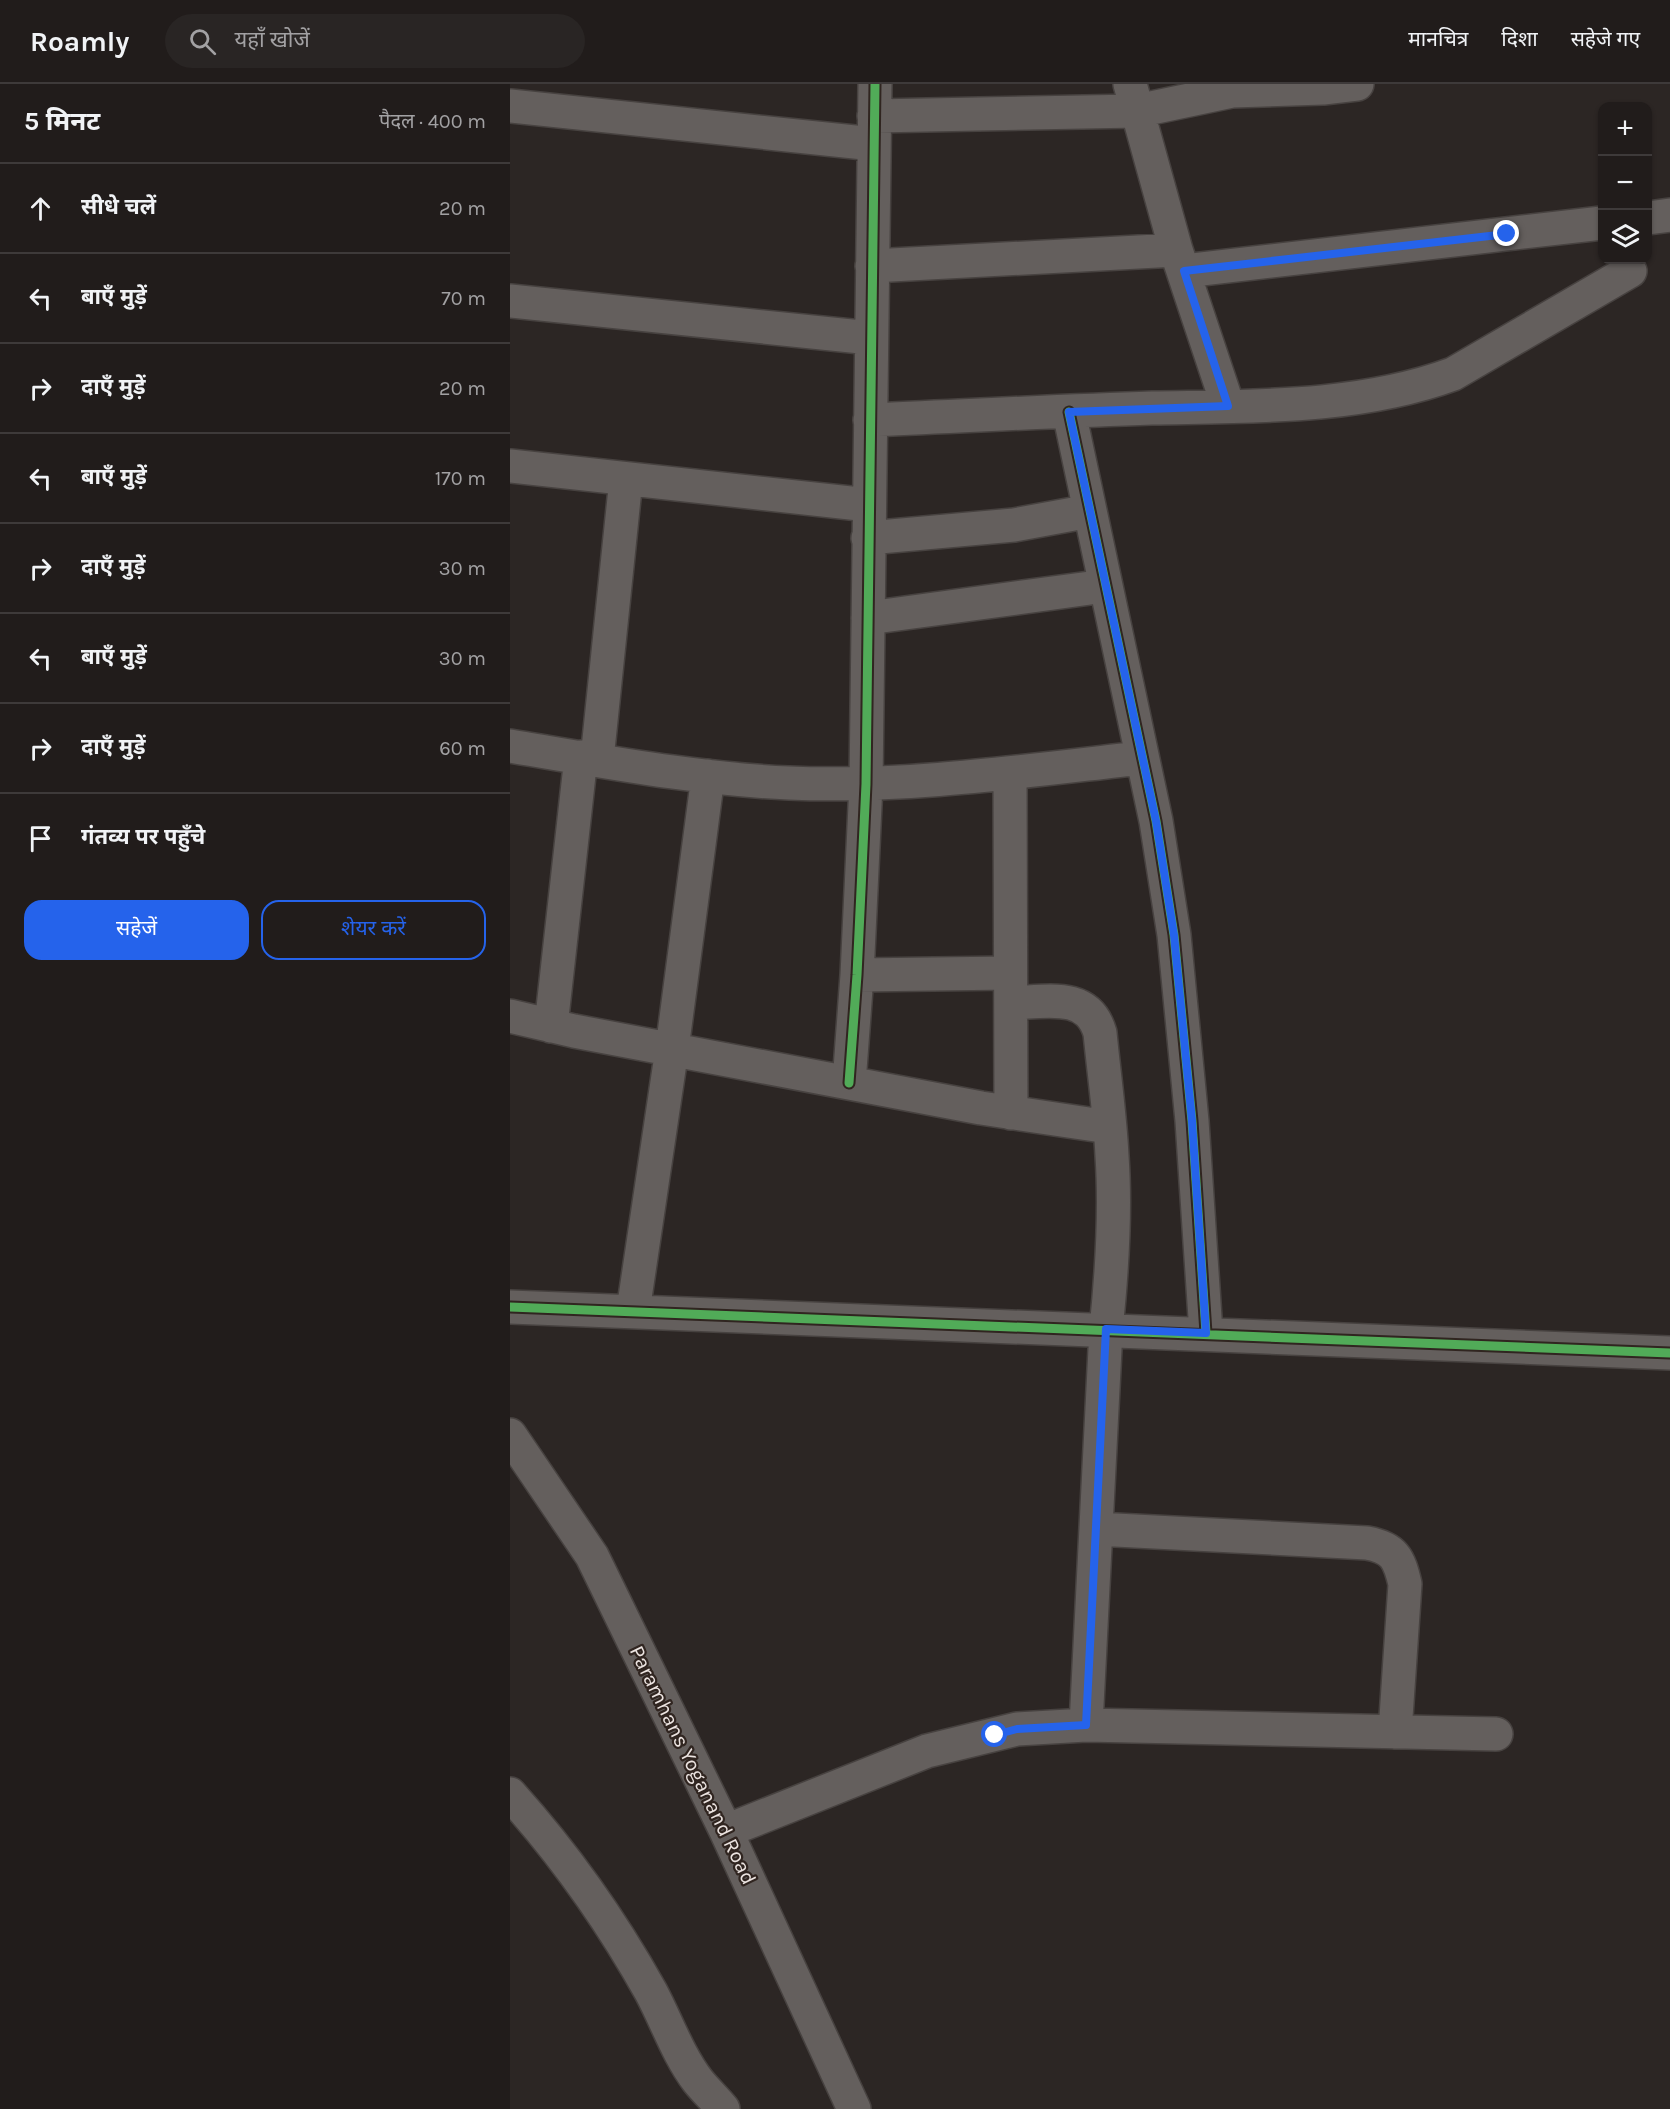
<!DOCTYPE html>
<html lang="hi">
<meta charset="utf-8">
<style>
:root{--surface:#211c1b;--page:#292524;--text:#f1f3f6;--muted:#a2a1a3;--line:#3e3a3a;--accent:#2563eb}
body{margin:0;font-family:Karla,"Noto Sans Devanagari",sans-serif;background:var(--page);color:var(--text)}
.controls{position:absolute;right:18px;top:18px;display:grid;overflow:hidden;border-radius:12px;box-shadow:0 2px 4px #0004}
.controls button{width:54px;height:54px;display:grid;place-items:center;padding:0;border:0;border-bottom:2px solid var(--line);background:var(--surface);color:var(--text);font:30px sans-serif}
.stop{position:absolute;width:18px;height:18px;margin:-14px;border:4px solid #2563eb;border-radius:50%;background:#fff}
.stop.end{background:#2563eb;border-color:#fff;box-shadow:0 2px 6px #0008}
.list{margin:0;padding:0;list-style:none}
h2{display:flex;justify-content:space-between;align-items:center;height:78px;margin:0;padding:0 24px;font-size:26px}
h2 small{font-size:20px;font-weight:400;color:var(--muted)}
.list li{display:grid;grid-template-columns:39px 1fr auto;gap:18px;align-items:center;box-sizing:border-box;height:90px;padding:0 24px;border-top:2px solid var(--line)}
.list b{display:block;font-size:22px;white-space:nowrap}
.list em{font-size:20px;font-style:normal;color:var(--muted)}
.actions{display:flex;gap:12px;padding:18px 24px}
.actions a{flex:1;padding:14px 0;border:2px solid var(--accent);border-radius:18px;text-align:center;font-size:21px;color:var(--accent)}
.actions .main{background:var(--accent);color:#fff}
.icon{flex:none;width:33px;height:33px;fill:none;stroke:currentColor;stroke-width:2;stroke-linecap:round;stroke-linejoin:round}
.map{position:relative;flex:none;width:1160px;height:2025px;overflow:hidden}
header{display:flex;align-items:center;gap:36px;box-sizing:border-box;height:84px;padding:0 30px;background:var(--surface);border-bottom:2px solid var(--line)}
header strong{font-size:28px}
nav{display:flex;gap:33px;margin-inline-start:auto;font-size:21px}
.search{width:420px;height:54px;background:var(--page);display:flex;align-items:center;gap:15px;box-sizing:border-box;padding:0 21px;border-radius:33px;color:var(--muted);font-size:22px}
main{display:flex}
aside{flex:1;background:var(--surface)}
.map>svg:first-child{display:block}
</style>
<header>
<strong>Roamly</strong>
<div class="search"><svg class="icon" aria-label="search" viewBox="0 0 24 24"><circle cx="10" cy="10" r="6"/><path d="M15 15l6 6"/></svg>यहाँ खोजें</div>
<nav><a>मानचित्र</a><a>दिशा</a><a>सहेजे गए</a></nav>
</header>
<main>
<aside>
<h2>5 मिनट<small>पैदल · 400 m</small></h2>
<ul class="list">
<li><svg class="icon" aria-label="ahead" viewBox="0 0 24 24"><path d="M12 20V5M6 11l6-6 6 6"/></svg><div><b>सीधे चलें</b></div><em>20 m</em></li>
<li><svg class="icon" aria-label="left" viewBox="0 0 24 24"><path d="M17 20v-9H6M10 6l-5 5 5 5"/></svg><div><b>बाएँ मुड़ें</b></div><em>70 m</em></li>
<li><svg class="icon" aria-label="right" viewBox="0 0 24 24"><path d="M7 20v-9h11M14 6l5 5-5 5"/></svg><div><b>दाएँ मुड़ें</b></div><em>20 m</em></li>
<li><svg class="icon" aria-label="left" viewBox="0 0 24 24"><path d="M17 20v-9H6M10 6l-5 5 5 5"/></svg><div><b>बाएँ मुड़ें</b></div><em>170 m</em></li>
<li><svg class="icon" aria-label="right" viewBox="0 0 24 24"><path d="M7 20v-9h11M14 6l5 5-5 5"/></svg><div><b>दाएँ मुड़ें</b></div><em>30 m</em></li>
<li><svg class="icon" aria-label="left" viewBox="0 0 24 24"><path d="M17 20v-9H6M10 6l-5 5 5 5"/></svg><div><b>बाएँ मुड़ें</b></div><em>30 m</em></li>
<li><svg class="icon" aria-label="right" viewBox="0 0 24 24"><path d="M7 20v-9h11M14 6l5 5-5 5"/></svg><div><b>दाएँ मुड़ें</b></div><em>60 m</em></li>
<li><svg class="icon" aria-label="arrive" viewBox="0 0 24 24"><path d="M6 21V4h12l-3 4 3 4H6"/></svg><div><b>गंतव्य पर पहुँचे</b></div></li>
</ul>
<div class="actions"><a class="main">सहेजें</a><a>शेयर करें</a></div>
</aside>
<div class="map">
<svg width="1160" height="2025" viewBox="0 0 1160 2025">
<rect width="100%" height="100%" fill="#2c2624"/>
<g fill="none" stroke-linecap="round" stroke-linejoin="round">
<g stroke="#474240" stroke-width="36">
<path id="minor" d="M 620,0 L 666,166 L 718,322
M 0,22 L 364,60
M 364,32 L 627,27 L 722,7 L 813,4 L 847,0
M 1138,134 L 1160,131
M 362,182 L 666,166
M 674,187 L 1092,139
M 0,217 L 361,254
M 559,328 L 646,737 L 664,851 L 682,1037 L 696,1249
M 360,336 C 454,332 548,327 642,324 C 742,322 848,325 943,290 L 1120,187
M 0,382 L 359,421
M 358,454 L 504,441 L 580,427
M 358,534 L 595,502
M 0,662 C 92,677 185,695 279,699 C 397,704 514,687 631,674
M 87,675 L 116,395
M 500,689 L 501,1029
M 347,891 L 500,889
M 501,919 C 536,918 578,907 590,949 C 594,990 600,1031 602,1072 C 606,1130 602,1188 596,1245 L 576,1641
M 0,932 L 64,947 L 471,1024 L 599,1043
M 41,942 L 71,673
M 339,999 L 347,891 L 356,700 L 365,0
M 0,1223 L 1160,1269
M 123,1227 L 162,965 L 198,692
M 0,1351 L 82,1472 L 216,1747 L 344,2025
M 586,1445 L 857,1459 C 884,1464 889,1474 895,1500 L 885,1648
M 0,1710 C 54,1770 102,1838 141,1908 C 157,1938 168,1971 188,1997 C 196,2007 205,2015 213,2025
M 216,1747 L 417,1667 L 507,1645 L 576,1641 L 986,1650"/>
</g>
<use href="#minor" stroke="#645f5d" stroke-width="33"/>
<g stroke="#302520" stroke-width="13">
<path id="cycleway" d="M 559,328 L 646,737 L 664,851 L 682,1037 L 696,1249
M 339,999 L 347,891 L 356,700 L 365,0
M 0,1223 L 1160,1269"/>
</g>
<use href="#cycleway" stroke="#51ab58" stroke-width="9"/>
</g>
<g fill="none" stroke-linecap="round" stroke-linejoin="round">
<path stroke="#2563eb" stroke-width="8" d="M 485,1651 L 507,1645 L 576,1641 L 596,1245 L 696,1249 L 682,1037 L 664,851 L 646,737 L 559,328 L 718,322 L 674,187 L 997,150"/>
</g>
<g text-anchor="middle" stroke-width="4.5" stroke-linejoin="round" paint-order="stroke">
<g font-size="21" fill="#ece4e1" stroke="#302520">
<text transform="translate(183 1681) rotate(64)" y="7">Paramhans Yoganand Road</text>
</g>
</g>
</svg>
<div class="controls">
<button>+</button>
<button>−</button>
<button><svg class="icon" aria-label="layers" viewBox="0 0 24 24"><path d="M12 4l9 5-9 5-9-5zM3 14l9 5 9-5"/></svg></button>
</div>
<div class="stop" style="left:485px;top:1651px"></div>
<div class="stop end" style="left:997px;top:150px"></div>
</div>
</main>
